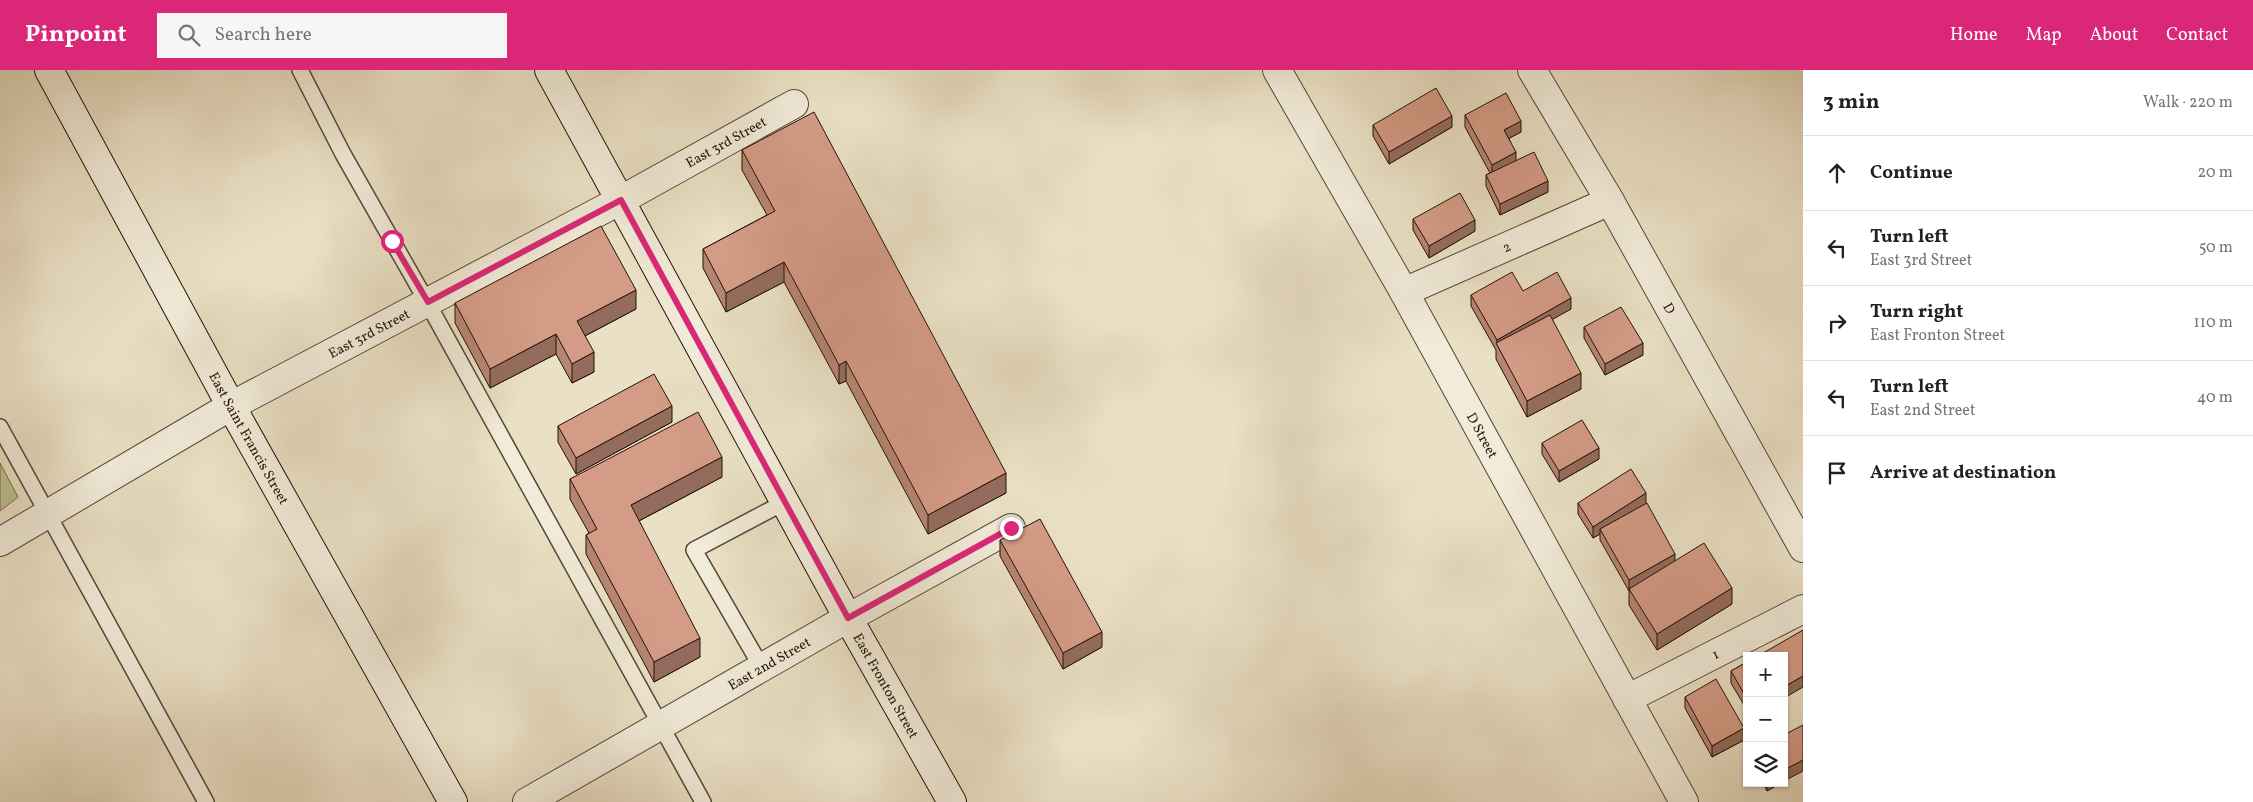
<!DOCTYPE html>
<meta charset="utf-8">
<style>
:root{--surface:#fff;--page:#f6f6f6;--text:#222;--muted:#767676;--line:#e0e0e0;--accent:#db2777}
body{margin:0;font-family:Vollkorn,serif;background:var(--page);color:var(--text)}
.controls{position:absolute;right:15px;bottom:15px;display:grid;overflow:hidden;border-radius:0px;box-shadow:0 1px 4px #0004}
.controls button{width:45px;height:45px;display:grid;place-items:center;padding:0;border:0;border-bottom:1px solid var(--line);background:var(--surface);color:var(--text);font:25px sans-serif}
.stop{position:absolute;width:15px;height:15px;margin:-11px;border:4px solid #db2777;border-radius:50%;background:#fff}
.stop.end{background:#db2777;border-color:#fff;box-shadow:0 1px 5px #0008}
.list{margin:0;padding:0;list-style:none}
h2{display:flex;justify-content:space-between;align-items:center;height:65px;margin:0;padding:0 20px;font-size:21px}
h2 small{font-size:16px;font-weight:400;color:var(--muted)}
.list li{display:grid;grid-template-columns:32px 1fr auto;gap:15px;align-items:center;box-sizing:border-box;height:75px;padding:0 20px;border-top:1px solid var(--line)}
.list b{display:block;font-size:19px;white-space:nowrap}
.list p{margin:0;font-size:16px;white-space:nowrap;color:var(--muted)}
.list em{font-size:16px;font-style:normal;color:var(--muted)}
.icon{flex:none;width:28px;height:28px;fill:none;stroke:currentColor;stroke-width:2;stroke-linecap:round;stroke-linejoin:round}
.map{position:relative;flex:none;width:1803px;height:732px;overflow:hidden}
header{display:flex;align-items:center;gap:30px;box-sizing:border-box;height:70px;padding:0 25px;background:var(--accent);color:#fff}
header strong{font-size:24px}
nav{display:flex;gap:28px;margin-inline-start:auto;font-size:18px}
.search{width:350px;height:45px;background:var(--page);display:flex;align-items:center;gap:12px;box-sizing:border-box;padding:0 18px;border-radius:0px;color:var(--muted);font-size:19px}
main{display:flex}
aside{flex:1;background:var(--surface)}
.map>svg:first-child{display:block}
</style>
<header>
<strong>Pinpoint</strong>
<div class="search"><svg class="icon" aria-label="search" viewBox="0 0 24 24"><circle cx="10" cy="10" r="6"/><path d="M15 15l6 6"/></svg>Search here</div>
<nav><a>Home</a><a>Map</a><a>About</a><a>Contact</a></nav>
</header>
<main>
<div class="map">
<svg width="1803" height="732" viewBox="0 0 1803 732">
<rect width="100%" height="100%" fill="#eae0c5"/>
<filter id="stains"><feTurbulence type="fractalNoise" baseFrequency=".004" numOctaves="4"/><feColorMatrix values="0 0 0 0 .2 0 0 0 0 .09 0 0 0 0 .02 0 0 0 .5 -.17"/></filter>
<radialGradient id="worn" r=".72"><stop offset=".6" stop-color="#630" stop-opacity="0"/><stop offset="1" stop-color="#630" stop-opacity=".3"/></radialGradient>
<path fill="#bcc191" stroke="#706a4a" d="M 0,393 L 18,427 L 0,441 Z"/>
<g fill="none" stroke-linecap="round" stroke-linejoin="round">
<g stroke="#564634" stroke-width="18">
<path id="lane" d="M 300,0 L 343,84 L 427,232 L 703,732
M 0,357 L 206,732
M 762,598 L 694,480 L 785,432"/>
</g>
<g stroke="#564634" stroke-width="30">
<g id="street">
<path id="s1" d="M 1277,0 L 1404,222 L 1684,732"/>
<path id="s2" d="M 1532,0 L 1610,131 L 1803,478"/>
<path id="s3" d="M 1404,222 L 1610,131"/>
<path id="s4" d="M 0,472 L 231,336 L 621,130 L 794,34"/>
<path id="s5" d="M 1627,629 L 1803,539"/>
<path id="s6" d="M 527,732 L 848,548 L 1011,458"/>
</g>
</g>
<g stroke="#241203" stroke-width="30">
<g id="secondary">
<path id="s7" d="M 49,0 L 231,336 L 453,732"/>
<path id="s8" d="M 549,0 L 848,548 L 952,732"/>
</g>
</g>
<use href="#lane" stroke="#f1ebd9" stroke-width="15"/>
<use href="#street" stroke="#f1ebd9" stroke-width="28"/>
<use href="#secondary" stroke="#f1ebd9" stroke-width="28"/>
</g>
<path fill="#b68573" stroke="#241203" d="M 1465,45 L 1521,62 L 1509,68 L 1516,91 L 1548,122 L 1500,145 L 1486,116 L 1486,105 L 1490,103 L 1465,57 Z
M 1373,55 L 1452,57 L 1389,94 L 1373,66 Z
M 742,80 L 1006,423 L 928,464 L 846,311 L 839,314 L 784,212 L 726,242 L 703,198 L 703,179 L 767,145 L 742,100 Z
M 1413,149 L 1475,161 L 1429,188 L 1413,160 Z
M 1523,221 L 1571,239 L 1552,249 L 1581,319 L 1527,347 L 1496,289 L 1496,280 L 1471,236 L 1471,225 Z
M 455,233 L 636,239 L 585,266 L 594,302 L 572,313 L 556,284 L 490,318 L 455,253 Z
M 1584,257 L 1643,285 L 1605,305 L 1584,268 Z
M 672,352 L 576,404 L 558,372 L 558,356 Z
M 1542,373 L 1599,389 L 1559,412 L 1542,384 Z
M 722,407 L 639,451 L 700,587 L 654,612 L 586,484 L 586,465 L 589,463 L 570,429 L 570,409 Z
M 1578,433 L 1646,434 L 1675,491 L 1732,534 L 1657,580 L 1629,535 L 1629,521 L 1600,470 L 1600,464 L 1593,468 L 1578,444 Z
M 1000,470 L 1102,577 L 1063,599 L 1000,486 Z
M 1747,592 L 1747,640 L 1731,613 L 1731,601 Z
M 1685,627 L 1744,670 L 1712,687 L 1685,638 Z
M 1763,713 L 1781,713 L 1767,721 Z"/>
<path fill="#946c5e" stroke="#241203" d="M 1452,46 L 1452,57 L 1389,94 L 1389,82 Z
M 1521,51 L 1521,62 L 1504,71 L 1504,60 Z
M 1516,82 L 1516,93 L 1492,106 L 1492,95 Z
M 1548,111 L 1548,122 L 1500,145 L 1500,134 Z
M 1475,150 L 1475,161 L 1429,188 L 1429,176 Z
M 784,192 L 784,212 L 726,242 L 726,223 Z
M 636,220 L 636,239 L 577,270 L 577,251 Z
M 1571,228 L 1571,239 L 1500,279 L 1497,274 L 1497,270 Z
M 556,264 L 556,284 L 490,318 L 490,299 Z
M 1643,273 L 1643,285 L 1605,305 L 1605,294 Z
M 594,282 L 594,302 L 572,313 L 572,294 Z
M 846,291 L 846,311 L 839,314 L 839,295 Z
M 1581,303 L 1581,319 L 1527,347 L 1527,331 Z
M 672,336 L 672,352 L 576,404 L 576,388 Z
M 1599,378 L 1599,389 L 1559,412 L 1559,401 Z
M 722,387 L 722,407 L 631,455 L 631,435 Z
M 1006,403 L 1006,423 L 928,464 L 928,445 Z
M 1646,423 L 1646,435 L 1600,459 L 1600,464 L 1593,468 L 1593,457 Z
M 1675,484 L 1675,496 L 1629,519 L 1629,521 L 1629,510 Z
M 1732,518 L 1732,534 L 1657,580 L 1657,564 Z
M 1102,562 L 1102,577 L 1063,599 L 1063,583 Z
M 700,568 L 700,587 L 654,612 L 654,592 Z
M 1803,606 L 1803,617 L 1784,628 L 1784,617 Z
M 1744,658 L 1744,670 L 1712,687 L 1712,676 Z
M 1803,690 L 1803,701 L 1784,711 L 1784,700 Z
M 1767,713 L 1781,713 L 1767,721 Z"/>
<path fill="#d49b86" stroke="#241203" d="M 1436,18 L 1452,46 L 1389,82 L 1373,55 Z
M 1506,23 L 1521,51 L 1504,60 L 1516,82 L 1492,95 L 1465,45 Z
M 814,42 L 1006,403 L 928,445 L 846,291 L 839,295 L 784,192 L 726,223 L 703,179 L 775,141 L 742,80 Z
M 1534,82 L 1548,111 L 1500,134 L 1486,105 Z
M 1460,123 L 1475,150 L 1429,176 L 1413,149 Z
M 601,156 L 636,220 L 577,251 L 594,282 L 572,294 L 556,264 L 490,299 L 455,233 Z
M 1512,202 L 1523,221 L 1557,202 L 1571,228 L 1497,270 L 1471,225 Z
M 1621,237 L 1643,273 L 1605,294 L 1584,257 Z
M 1550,245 L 1581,303 L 1527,331 L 1496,273 Z
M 654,304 L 672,336 L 576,388 L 558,356 Z
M 698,342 L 722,387 L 631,435 L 700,568 L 654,592 L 586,465 L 597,459 L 570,409 Z
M 1582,350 L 1599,378 L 1559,401 L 1542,373 Z
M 1631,399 L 1646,423 L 1593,457 L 1578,433 Z
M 1647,433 L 1675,484 L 1629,510 L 1600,459 Z
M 1040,449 L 1102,562 L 1063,583 L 1000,470 Z
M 1704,473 L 1732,518 L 1657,564 L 1629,519 Z
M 1803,560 L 1803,606 L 1784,617 L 1784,586 L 1758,586 Z
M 1747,592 L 1747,629 L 1731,601 Z
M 1716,609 L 1744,658 L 1712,676 L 1685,627 Z
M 1803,655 L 1803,690 L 1784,700 L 1784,665 Z"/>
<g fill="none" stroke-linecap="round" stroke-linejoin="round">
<path stroke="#db2777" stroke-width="6" d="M 392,171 L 428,232 L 621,130 L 848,548 L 1011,458"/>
</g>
<g text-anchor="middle" stroke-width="4.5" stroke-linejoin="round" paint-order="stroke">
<g font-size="14" fill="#241203" stroke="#f1ebd9">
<text dy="5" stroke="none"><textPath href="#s4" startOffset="829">East 3rd Street</textPath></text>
<text dy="5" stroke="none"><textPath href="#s3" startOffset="112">2</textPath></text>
<text dy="5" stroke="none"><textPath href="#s2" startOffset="275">D</textPath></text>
<text dy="5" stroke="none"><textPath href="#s4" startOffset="424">East 3rd Street</textPath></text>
<text dy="5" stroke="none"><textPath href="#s1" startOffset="419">D Street</textPath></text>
<text dy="5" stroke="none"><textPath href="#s7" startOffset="419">East Saint Francis Street</textPath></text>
<text dy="5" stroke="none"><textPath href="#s5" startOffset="99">1</textPath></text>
<text dy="5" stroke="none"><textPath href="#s6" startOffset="279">East 2nd Street</textPath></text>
<text dy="5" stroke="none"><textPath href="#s8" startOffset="702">East Fronton Street</textPath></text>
</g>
</g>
<rect width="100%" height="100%" filter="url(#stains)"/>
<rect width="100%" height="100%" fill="url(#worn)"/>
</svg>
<div class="controls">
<button>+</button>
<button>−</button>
<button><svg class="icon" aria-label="layers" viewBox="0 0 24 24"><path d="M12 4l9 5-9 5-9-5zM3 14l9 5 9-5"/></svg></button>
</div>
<div class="stop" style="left:392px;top:171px"></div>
<div class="stop end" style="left:1011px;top:458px"></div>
</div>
<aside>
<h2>3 min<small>Walk · 220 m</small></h2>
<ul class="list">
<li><svg class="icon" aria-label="ahead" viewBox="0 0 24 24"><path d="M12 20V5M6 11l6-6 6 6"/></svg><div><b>Continue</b></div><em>20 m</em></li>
<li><svg class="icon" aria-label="left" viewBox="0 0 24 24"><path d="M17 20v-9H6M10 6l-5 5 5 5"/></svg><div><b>Turn left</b><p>East 3rd Street</p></div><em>50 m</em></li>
<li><svg class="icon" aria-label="right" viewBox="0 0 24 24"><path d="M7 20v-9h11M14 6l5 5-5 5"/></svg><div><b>Turn right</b><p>East Fronton Street</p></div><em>110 m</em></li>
<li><svg class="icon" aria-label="left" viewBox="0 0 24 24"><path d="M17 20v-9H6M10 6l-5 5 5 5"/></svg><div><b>Turn left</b><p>East 2nd Street</p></div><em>40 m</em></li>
<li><svg class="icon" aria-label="arrive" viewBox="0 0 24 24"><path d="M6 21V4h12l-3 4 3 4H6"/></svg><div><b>Arrive at destination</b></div></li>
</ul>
</aside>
</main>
